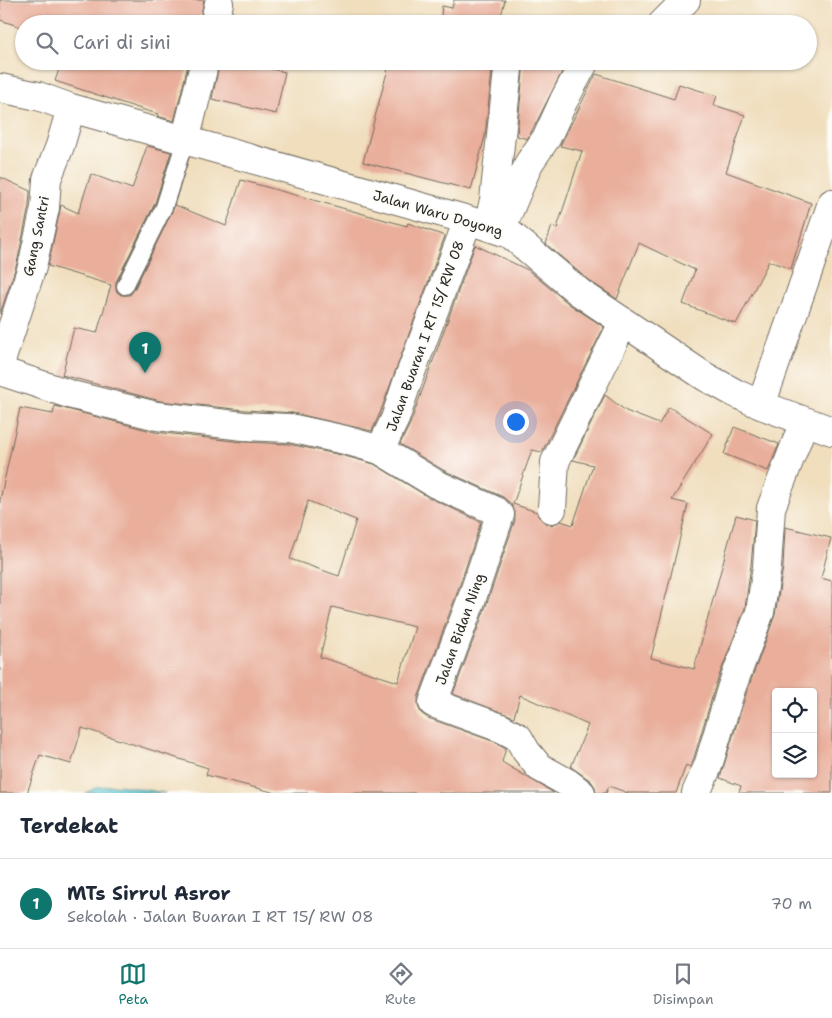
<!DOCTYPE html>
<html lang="id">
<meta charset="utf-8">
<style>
:root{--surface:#fff;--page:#f6f6f7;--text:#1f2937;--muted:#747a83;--line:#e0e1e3;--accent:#0f766e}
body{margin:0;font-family:"Shantell Sans",sans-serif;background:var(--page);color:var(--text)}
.controls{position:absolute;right:15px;bottom:15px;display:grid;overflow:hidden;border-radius:5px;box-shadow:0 1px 4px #0004}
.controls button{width:45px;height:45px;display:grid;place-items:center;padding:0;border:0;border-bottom:1px solid var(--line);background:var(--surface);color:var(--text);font:25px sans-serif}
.you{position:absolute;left:515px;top:421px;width:18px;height:18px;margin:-12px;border:4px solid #fff;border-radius:50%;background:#1a73e8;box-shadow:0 0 0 8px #1a73e833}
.badge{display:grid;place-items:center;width:32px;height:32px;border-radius:50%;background:var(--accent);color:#fff;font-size:16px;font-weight:700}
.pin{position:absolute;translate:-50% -41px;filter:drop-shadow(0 1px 2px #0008)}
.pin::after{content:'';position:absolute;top:26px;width:18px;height:15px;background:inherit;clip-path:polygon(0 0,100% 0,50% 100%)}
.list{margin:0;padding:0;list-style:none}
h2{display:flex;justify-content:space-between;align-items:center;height:65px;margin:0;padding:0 20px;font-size:21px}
h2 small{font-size:16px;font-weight:400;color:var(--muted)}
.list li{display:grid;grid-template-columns:32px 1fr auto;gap:15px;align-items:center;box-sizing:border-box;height:90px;padding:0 20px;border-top:1px solid var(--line)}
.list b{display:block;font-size:19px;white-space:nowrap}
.list p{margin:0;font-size:16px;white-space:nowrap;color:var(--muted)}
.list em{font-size:16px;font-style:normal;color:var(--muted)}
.icon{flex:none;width:28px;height:28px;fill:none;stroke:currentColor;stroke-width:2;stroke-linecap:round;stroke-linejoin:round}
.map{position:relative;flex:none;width:832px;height:793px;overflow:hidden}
.search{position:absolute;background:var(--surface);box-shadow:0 1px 4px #0004;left:15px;right:15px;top:15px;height:55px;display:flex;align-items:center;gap:12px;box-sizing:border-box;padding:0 18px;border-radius:28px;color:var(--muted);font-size:19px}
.sheet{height:155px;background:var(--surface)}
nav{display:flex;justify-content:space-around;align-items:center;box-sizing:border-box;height:70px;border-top:1px solid var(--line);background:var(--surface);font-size:14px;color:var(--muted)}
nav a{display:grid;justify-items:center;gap:2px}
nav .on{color:var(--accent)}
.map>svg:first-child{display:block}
</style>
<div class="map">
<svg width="832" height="793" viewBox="0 0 832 793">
<rect width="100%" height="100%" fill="#fdfcf7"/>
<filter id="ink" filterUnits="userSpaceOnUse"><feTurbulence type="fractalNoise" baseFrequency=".02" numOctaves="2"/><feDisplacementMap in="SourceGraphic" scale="10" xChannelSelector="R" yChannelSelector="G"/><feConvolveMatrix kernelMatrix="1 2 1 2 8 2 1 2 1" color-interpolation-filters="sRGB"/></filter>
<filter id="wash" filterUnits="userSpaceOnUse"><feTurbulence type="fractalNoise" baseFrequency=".0096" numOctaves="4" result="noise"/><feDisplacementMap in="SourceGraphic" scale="20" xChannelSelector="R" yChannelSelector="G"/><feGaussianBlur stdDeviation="1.12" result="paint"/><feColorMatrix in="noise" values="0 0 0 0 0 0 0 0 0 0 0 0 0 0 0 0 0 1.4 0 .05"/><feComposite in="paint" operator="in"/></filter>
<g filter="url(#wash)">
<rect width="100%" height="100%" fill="#f0debd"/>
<path fill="#58c5ce" stroke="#42787c" d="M 119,785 L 165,793 L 86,793 L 97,787 Z"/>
<g id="blocks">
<path fill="#e9af9b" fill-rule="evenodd" d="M 0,0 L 204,0 L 199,24 L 24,24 L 24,28 L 0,20 Z
M 454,0 L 505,0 L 499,24 L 440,24 L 442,6 L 452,8 Z
M 62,61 L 189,61 L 174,121 L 157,116 L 158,114 L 141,109 L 55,81 Z
M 220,61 L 236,61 L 285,72 L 276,114 L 212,99 Z
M 390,61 L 493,61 L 485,136 L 471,190 L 363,162 Z
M 524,61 L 535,61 L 565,66 L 533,129 L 527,139 L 517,136 Z
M 596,74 L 674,99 L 679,84 L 717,96 L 714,105 L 745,115 L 726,172 L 811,203 L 791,269 L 769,261 L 736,324 L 683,304 L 695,270 L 639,243 L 617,299 L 588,280 L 546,244 L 552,226 L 557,228 L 582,151 L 560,146 Z
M 147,146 L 171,152 L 155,203 L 116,282 L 116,291 L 121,295 L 130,295 L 134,290 L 175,205 L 226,226 L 241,180 L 407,226 L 408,223 L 445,236 L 380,413 L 372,431 L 293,413 L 245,410 L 160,401 L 62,375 L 74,328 L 97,333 L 111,285 L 48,266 L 61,205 L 78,213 L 91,174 L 132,189 Z
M 0,177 L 30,191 L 29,206 L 17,263 L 0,314 Z
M 475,245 L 528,270 L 569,304 L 604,327 L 542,452 L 532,450 L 513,504 L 537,512 L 538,516 L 544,522 L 551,525 L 561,521 L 573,525 L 593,465 L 573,460 L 605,395 L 626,411 L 659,424 L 669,407 L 713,434 L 672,500 L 688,504 L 651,658 L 694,669 L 736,515 L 755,520 L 751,565 L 745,608 L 716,684 L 693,761 L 690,767 L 686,765 L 676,793 L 628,793 L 609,786 L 606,793 L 596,793 L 595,787 L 591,781 L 571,767 L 588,725 L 520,695 L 514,717 L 453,694 L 486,606 L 515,520 L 515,512 L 511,504 L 503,497 L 443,470 L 400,444 L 410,424 Z
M 55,406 L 155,432 L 242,442 L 288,444 L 341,455 L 374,464 L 428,497 L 481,522 L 456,596 L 418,698 L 418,706 L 421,713 L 428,718 L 495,742 L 506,748 L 502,762 L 554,793 L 276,793 L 206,775 L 208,768 L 82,728 L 71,764 L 40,755 L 27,793 L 0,793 L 0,500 L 20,408 L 53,414 ZM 308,501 L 356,520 L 339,576 L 290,559 ZM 332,607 L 415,627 L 398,682 L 320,657 Z
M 734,427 L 779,444 L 768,471 L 724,454 Z
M 785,527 L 831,538 L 821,578 L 832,581 L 832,793 L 739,793 L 741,786 L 720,778 L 746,694 L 775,615 L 783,568 ZM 776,692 L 813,692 L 813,774 L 776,774 Z"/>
</g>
</g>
<g filter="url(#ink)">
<use href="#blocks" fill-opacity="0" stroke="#706a5e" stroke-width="1"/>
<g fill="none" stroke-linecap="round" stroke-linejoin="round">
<g stroke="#706a5e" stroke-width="19">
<path id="service" d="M 125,286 L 164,207 L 185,141"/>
</g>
<g stroke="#706a5e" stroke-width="30">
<path id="minor" d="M 214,24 L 219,3
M 662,24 L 686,0
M 0,88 L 38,96 L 71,108 L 468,220 L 510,234 L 579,292 L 704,376 L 735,393 L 761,405 L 832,431
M 185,141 L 205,61
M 488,226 L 494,200 L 509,61
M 501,230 L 529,163 L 547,137 L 564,100 L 585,61
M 0,364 L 32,267 L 45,208 L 47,179 L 60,146 L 71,108
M 0,371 L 72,395 L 157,416 L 244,426 L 290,428 L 345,440 L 380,450 L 436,484 L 496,511 L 500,515 L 471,601 L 433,703 L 501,728 L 518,737 L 526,751 L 539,767 L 568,783 L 581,793
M 761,405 L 832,203
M 380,450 L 395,419 L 408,380 L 468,220
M 552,509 L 555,462 L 623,323
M 696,793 L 708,766 L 731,689 L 760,612 L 767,567 L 771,508 L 804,422"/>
</g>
<use href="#service" stroke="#fff" stroke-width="16"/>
<use href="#minor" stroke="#fff" stroke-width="28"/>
</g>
</g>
<g text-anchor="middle" stroke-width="4" stroke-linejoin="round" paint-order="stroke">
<g font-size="14" fill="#2b2b2b" stroke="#fdfcf7">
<text transform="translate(438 213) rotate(16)" y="5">Jalan Waru Doyong</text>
<text transform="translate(36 236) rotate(-78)" y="5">Gang Santri</text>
<text transform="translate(425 336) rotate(-70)" y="5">Jalan Buaran I RT 15/ RW 08</text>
<text transform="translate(460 629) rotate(-70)" y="5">Jalan Bidan Ning</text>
</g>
</g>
</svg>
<div class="controls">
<button><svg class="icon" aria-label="locate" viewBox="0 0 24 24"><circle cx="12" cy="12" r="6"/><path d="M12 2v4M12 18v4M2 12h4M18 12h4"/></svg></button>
<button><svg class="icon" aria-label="layers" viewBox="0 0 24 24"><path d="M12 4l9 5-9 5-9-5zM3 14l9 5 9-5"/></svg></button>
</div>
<div class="you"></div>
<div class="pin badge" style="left:145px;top:373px">1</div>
<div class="search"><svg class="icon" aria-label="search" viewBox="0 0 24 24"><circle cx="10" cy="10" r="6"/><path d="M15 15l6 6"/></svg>Cari di sini</div>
</div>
<section class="sheet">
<h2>Terdekat<small></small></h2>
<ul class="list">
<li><span class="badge">1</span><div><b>MTs Sirrul Asror</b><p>Sekolah · Jalan Buaran I RT 15/ RW 08</p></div><em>70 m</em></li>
</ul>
</section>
<nav>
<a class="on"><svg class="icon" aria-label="map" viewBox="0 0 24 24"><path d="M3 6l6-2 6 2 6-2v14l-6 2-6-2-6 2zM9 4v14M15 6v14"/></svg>Peta</a>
<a><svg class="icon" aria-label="directions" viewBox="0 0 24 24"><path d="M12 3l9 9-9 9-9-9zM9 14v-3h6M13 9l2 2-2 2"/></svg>Rute</a>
<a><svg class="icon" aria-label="saved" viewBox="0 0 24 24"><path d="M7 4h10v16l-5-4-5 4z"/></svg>Disimpan</a>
</nav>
